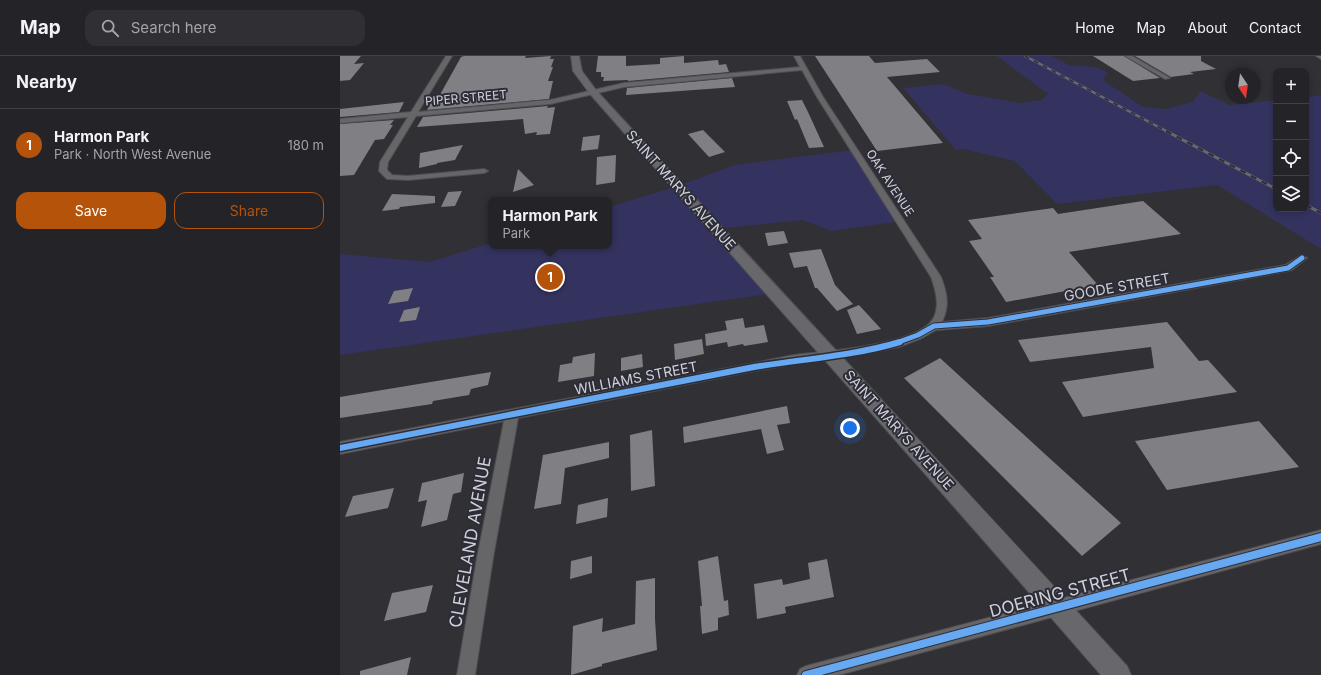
<!DOCTYPE html>
<meta charset="utf-8">
<style>
:root{--surface:#242428;--page:#303034;--text:#f1f3f6;--muted:#a3a4a8;--line:#414145;--accent:#b45309}
body{margin:0;font-family:Inter,sans-serif;background:var(--page);color:var(--text)}
.controls{position:absolute;right:12px;top:12px;display:grid;overflow:hidden;border-radius:8px;box-shadow:0 2px 6px #0003}
.controls button{width:36px;height:36px;display:grid;place-items:center;padding:0;border:0;border-bottom:1px solid var(--line);background:var(--surface);color:var(--text);font:20px sans-serif}
.compass{position:absolute;left:885px;top:12px;width:36px;height:36px;border-radius:50%;background:var(--surface);box-shadow:0 2px 6px #0003;rotate:167deg}
.you{position:absolute;left:510px;top:372px;width:14px;height:14px;margin:-10px;border:3px solid #fff;border-radius:50%;background:#1a73e8;box-shadow:0 0 0 6px #1a73e833}
.badge{display:grid;place-items:center;width:26px;height:26px;border-radius:50%;background:var(--accent);color:#fff;font-size:13px;font-weight:700}
.pin{position:absolute;translate:-50% -50%;border:2px solid #fff;box-shadow:0 1px 4px #0006}
.popup{position:absolute;left:148px;top:141px;width:124px;height:52px;box-sizing:border-box;display:grid;place-content:center;border-radius:8px;background:var(--surface);filter:drop-shadow(0 1px 3px #0005);font-size:13px;white-space:nowrap;color:var(--muted)}
.popup b{font-size:15px;color:var(--text)}
.popup::after{content:'';position:absolute;left:50%;top:100%;margin-left:-8px;border:8px solid transparent;border-top-color:var(--surface)}
.list{margin:0;padding:0;list-style:none}
h2{display:flex;justify-content:space-between;align-items:center;height:52px;margin:0;padding:0 16px;font-size:17px}
h2 small{font-size:13px;font-weight:400;color:var(--muted)}
.list li{display:grid;grid-template-columns:26px 1fr auto;gap:12px;align-items:center;box-sizing:border-box;height:72px;padding:0 16px;border-top:1px solid var(--line)}
.list b{display:block;font-size:15px;white-space:nowrap}
.list p{margin:0;font-size:13px;white-space:nowrap;color:var(--muted)}
.list em{font-size:13px;font-style:normal;color:var(--muted)}
.actions{display:flex;gap:8px;padding:12px 16px}
.actions a{flex:1;padding:9px 0;border:1px solid var(--accent);border-radius:12px;text-align:center;font-size:14px;color:var(--accent)}
.actions .main{background:var(--accent);color:#fff}
.icon{flex:none;width:22px;height:22px;fill:none;stroke:currentColor;stroke-width:2;stroke-linecap:round;stroke-linejoin:round}
.map{position:relative;flex:none;width:981px;height:619px;overflow:hidden}
header{display:flex;align-items:center;gap:24px;box-sizing:border-box;height:56px;padding:0 20px;background:var(--surface);border-bottom:1px solid var(--line)}
header strong{font-size:19px}
nav{display:flex;gap:22px;margin-inline-start:auto;font-size:14px}
.search{width:280px;height:36px;background:var(--page);display:flex;align-items:center;gap:10px;box-sizing:border-box;padding:0 14px;border-radius:12px;color:var(--muted);font-size:15px}
main{display:flex}
aside{flex:1;background:var(--surface)}
.map>svg:first-child{display:block}
</style>
<header>
<strong>Map</strong>
<div class="search"><svg class="icon" aria-label="search" viewBox="0 0 24 24"><circle cx="10" cy="10" r="6"/><path d="M15 15l6 6"/></svg>Search here</div>
<nav><a>Home</a><a>Map</a><a>About</a><a>Contact</a></nav>
</header>
<main>
<aside>
<h2>Nearby<small></small></h2>
<ul class="list">
<li><span class="badge">1</span><div><b>Harmon Park</b><p>Park · North West Avenue</p></div><em>180 m</em></li>
</ul>
<div class="actions"><a class="main">Save</a><a>Share</a></div>
</aside>
<div class="map">
<svg width="981" height="619" viewBox="0 0 981 619">
<rect width="100%" height="100%" fill="#303035"/>
<path fill="#34335f" d="M 657,0 L 711,0 L 729,9 L 756,11 L 768,17 L 763,24 L 803,51 L 825,53 L 853,46 L 860,35 L 890,49 L 936,44 L 936,153 L 966,153 L 966,41 L 981,39 L 981,193 L 877,129 L 717,148 L 675,105 L 623,93 L 616,94 L 563,32 L 603,28 L 627,38 L 681,47 L 701,44 L 708,38 Z
M 514,94 L 561,165 L 492,175 L 462,164 L 377,173 L 434,237 L 0,299 L 0,198 L 90,206 L 151,187 L 151,190 L 269,190 L 269,151 L 338,130 L 395,109 Z"/>
<path fill="#7f7f84" d="M 0,0 L 21,0 L 14,8 L 24,7 L 10,24 L 0,25 Z
M 124,0 L 186,0 L 185,2 L 211,0 L 210,3 L 214,3 L 211,11 L 213,11 L 208,25 L 213,25 L 209,43 L 87,54 L 92,45 L 97,44 L 121,1 Z
M 258,0 L 286,0 L 286,10 L 320,8 L 320,2 L 344,0 L 344,7 L 378,4 L 379,9 L 386,8 L 389,16 L 288,25 L 288,24 L 263,25 L 264,21 L 261,21 L 261,16 L 256,16 Z
M 475,0 L 529,0 L 535,7 L 587,3 L 600,16 L 547,21 L 603,87 L 537,95 Z
M 753,0 L 784,0 L 820,22 L 793,25 Z
M 795,0 L 861,0 L 861,5 L 876,13 L 850,16 L 854,18 L 831,21 Z
M 392,22 L 395,31 L 286,39 L 287,32 Z
M 462,44 L 468,56 L 484,91 L 469,92 L 457,63 L 455,64 L 447,45 Z
M 64,46 L 59,56 L 0,61 L 0,53 Z
M 208,50 L 207,52 L 215,51 L 210,78 L 196,79 L 197,76 L 185,78 L 183,63 L 77,71 L 83,61 Z
M 54,64 L 50,69 L 53,69 L 44,83 L 35,84 L 14,119 L 0,120 L 0,68 Z
M 363,74 L 385,96 L 369,101 L 348,78 Z
M 260,79 L 258,93 L 241,95 L 243,81 Z
M 123,89 L 115,104 L 97,107 L 97,108 L 79,112 L 80,97 Z
M 276,99 L 275,126 L 256,129 L 257,101 Z
M 178,113 L 194,129 L 173,136 Z
M 122,135 L 115,150 L 101,151 L 108,136 Z
M 52,138 L 95,140 L 95,147 L 60,151 L 59,153 L 42,155 Z
M 803,145 L 841,178 L 729,196 L 758,229 L 666,246 L 650,221 L 654,221 L 629,185 L 642,183 L 628,164 L 713,152 L 718,158 Z
M 444,175 L 448,187 L 428,190 L 425,177 Z
M 481,193 L 495,229 L 513,248 L 497,255 L 477,232 L 475,232 L 467,210 L 454,212 L 449,197 Z
M 73,232 L 68,245 L 48,248 L 54,235 Z
M 519,249 L 541,273 L 517,278 L 507,254 Z
M 80,251 L 76,264 L 59,266 L 64,254 Z
M 403,262 L 405,272 L 424,269 L 428,286 L 404,290 L 403,288 L 388,291 L 387,286 L 366,290 L 365,278 L 387,274 L 385,265 Z
M 827,266 L 859,305 L 868,304 L 897,336 L 743,361 L 722,326 L 814,312 L 811,291 L 690,306 L 678,284 Z
M 362,283 L 364,298 L 335,304 L 334,288 Z
M 255,297 L 254,320 L 218,326 L 220,309 L 232,307 L 233,301 Z
M 302,298 L 303,311 L 281,315 L 281,302 Z
M 600,302 L 706,399 L 781,467 L 742,500 L 564,322 Z
M 151,316 L 148,329 L 131,333 L 129,339 L 93,345 L 92,348 L 0,362 L 0,341 Z
M 447,350 L 450,367 L 437,369 L 444,394 L 427,398 L 421,373 L 344,387 L 343,371 Z
M 919,365 L 959,411 L 827,434 L 795,385 Z
M 312,374 L 315,430 L 291,435 L 290,379 Z
M 269,386 L 269,402 L 225,412 L 221,448 L 194,453 L 203,399 Z
M 124,417 L 121,436 L 113,438 L 107,464 L 81,471 L 87,444 L 78,446 L 82,427 Z
M 54,432 L 48,452 L 5,461 L 13,440 Z
M 268,442 L 267,461 L 236,468 L 238,449 Z
M 252,500 L 252,517 L 230,523 L 231,505 Z
M 378,500 L 384,545 L 388,544 L 389,559 L 378,562 L 378,574 L 362,578 L 360,550 L 362,550 L 358,505 Z
M 487,503 L 494,541 L 445,551 L 446,557 L 417,563 L 414,528 L 442,523 L 443,529 L 470,523 L 468,507 Z
M 315,522 L 315,563 L 317,594 L 262,608 L 262,610 L 231,619 L 233,570 L 263,562 L 262,576 L 295,568 L 296,525 Z
M 93,529 L 86,556 L 44,565 L 52,537 Z
M 71,601 L 67,619 L 20,619 L 20,615 Z"/>
<g fill="none" stroke-linecap="round" stroke-linejoin="round">
<g stroke="#4e4e52" stroke-width="2">
<path id="street" d="M 106,0 L 112,0 L 78,56 L 210,44 L 284,27 L 460,11 L 454,0 L 460,0 L 483,41 L 601,221 C 607,237 610,249 602,266 L 648,262 L 945,209 L 962,199 L 967,202 L 952,214 L 948,215 L 648,270 L 596,274 L 582,282 L 559,291 L 491,304 L 461,307 L 414,315 L 178,362 L 153,502 L 135,619 L 117,619 L 137,502 L 164,365 L 0,398 L 0,386 L 414,307 C 430,304 446,300 462,298 C 492,295 568,288 589,268 C 602,255 596,235 591,221 L 477,41 L 462,14 L 284,31 L 210,48 L 76,60 L 48,106 L 47,114 L 52,119 L 68,120 L 144,113 L 148,115 L 144,117 L 68,124 L 47,123 L 39,115 L 40,106 L 68,61 L 0,67 L 0,63 L 71,56 Z
M 785,0 L 792,0 L 830,22 L 825,23 Z
M 976,0 L 981,0 L 981,3 Z
M 981,474 L 981,488 L 499,619 L 457,619 L 460,613 L 466,610 Z"/>
</g>
<g stroke="#4e4e52" stroke-width="2">
<path id="secondary" d="M 231,0 L 239,0 L 242,15 L 256,34 C 432,227 611,417 787,610 L 791,619 L 761,619 C 592,424 420,232 250,38 L 233,15 Z"/>
</g>
<use href="#street" fill="#666669" fill-rule="evenodd"/>
<use href="#secondary" fill="#68686c" fill-rule="evenodd"/>
<g stroke="#69696c" stroke-width="2.5">
<path id="rail-far1" d="M 685,0 L 828,76"/>
</g>
<g stroke="#69696c" stroke-width="3">
<path id="rail" d="M 826,75 L 936,133
M 966,149 L 981,157"/>
</g>
<use href="#rail-far1" stroke="#2d2d38" stroke-width="1.5" stroke-dasharray="5" stroke-linecap="butt"/>
<use href="#rail" stroke="#2d2d38" stroke-width="2" stroke-dasharray="6" stroke-linecap="butt"/>
<g stroke="#2d2d38" stroke-width="7">
<path id="cycleway-far2" d="M 556,287 L 578,279 L 594,270 L 648,266 L 948,212 L 962,202"/>
</g>
<g stroke="#2d2d38" stroke-width="9">
<path id="cycleway-far1" d="M 0,392 L 414,311 C 462,303 513,300 560,286"/>
</g>
<g stroke="#2d2d38" stroke-width="10">
<path id="cycleway" d="M 466,619 L 981,481"/>
</g>
<use href="#cycleway-far2" stroke="#66a8f1" stroke-width="5"/>
<use href="#cycleway-far1" stroke="#66a8f1" stroke-width="6"/>
<use href="#cycleway" stroke="#66a8f1" stroke-width="8"/>
</g>
<g text-anchor="middle" stroke-width="4" stroke-linejoin="round" paint-order="stroke">
<g font-size="12" fill="#d0d1d8" stroke="#2d2d38">
<text transform="translate(126 42) rotate(-5)" y="4">PIPER STREET</text>
<text transform="translate(550 127) rotate(57)" y="4">OAK AVENUE</text>
</g>
<g font-size="14" fill="#d0d1d8" stroke="#2d2d38">
<text transform="translate(341 134) rotate(48)" y="5">SAINT MARYS AVENUE</text>
<text transform="translate(777 231) rotate(-10)" y="5">GOODE STREET</text>
<text transform="translate(296 322) rotate(-11)" y="5">WILLIAMS STREET</text>
<text transform="translate(559 374) rotate(48)" y="5">SAINT MARYS AVENUE</text>
</g>
<g font-size="17" fill="#d0d1d8" stroke="#2d2d38">
<text transform="translate(130 486) rotate(-80)" y="6">CLEVELAND AVENUE</text>
<text transform="translate(720 537) rotate(-15)" y="6">DOERING STREET</text>
</g>
</g>
</svg>
<div class="controls">
<button>+</button>
<button>−</button>
<button><svg class="icon" aria-label="locate" viewBox="0 0 24 24"><circle cx="12" cy="12" r="6"/><path d="M12 2v4M12 18v4M2 12h4M18 12h4"/></svg></button>
<button><svg class="icon" aria-label="layers" viewBox="0 0 24 24"><path d="M12 4l9 5-9 5-9-5zM3 14l9 5 9-5"/></svg></button>
</div>
<svg class="compass" viewBox="-18 -18 36 36"><path d="M0-13l5 13h-10z" fill="#e53935"/><path d="M0 13l5-13h-10z" fill="#a3a4a8"/></svg>
<div class="you"></div>
<div class="pin badge" style="left:210px;top:221px">1</div>
<div class="popup"><b>Harmon Park</b>Park</div>
</div>
</main>
